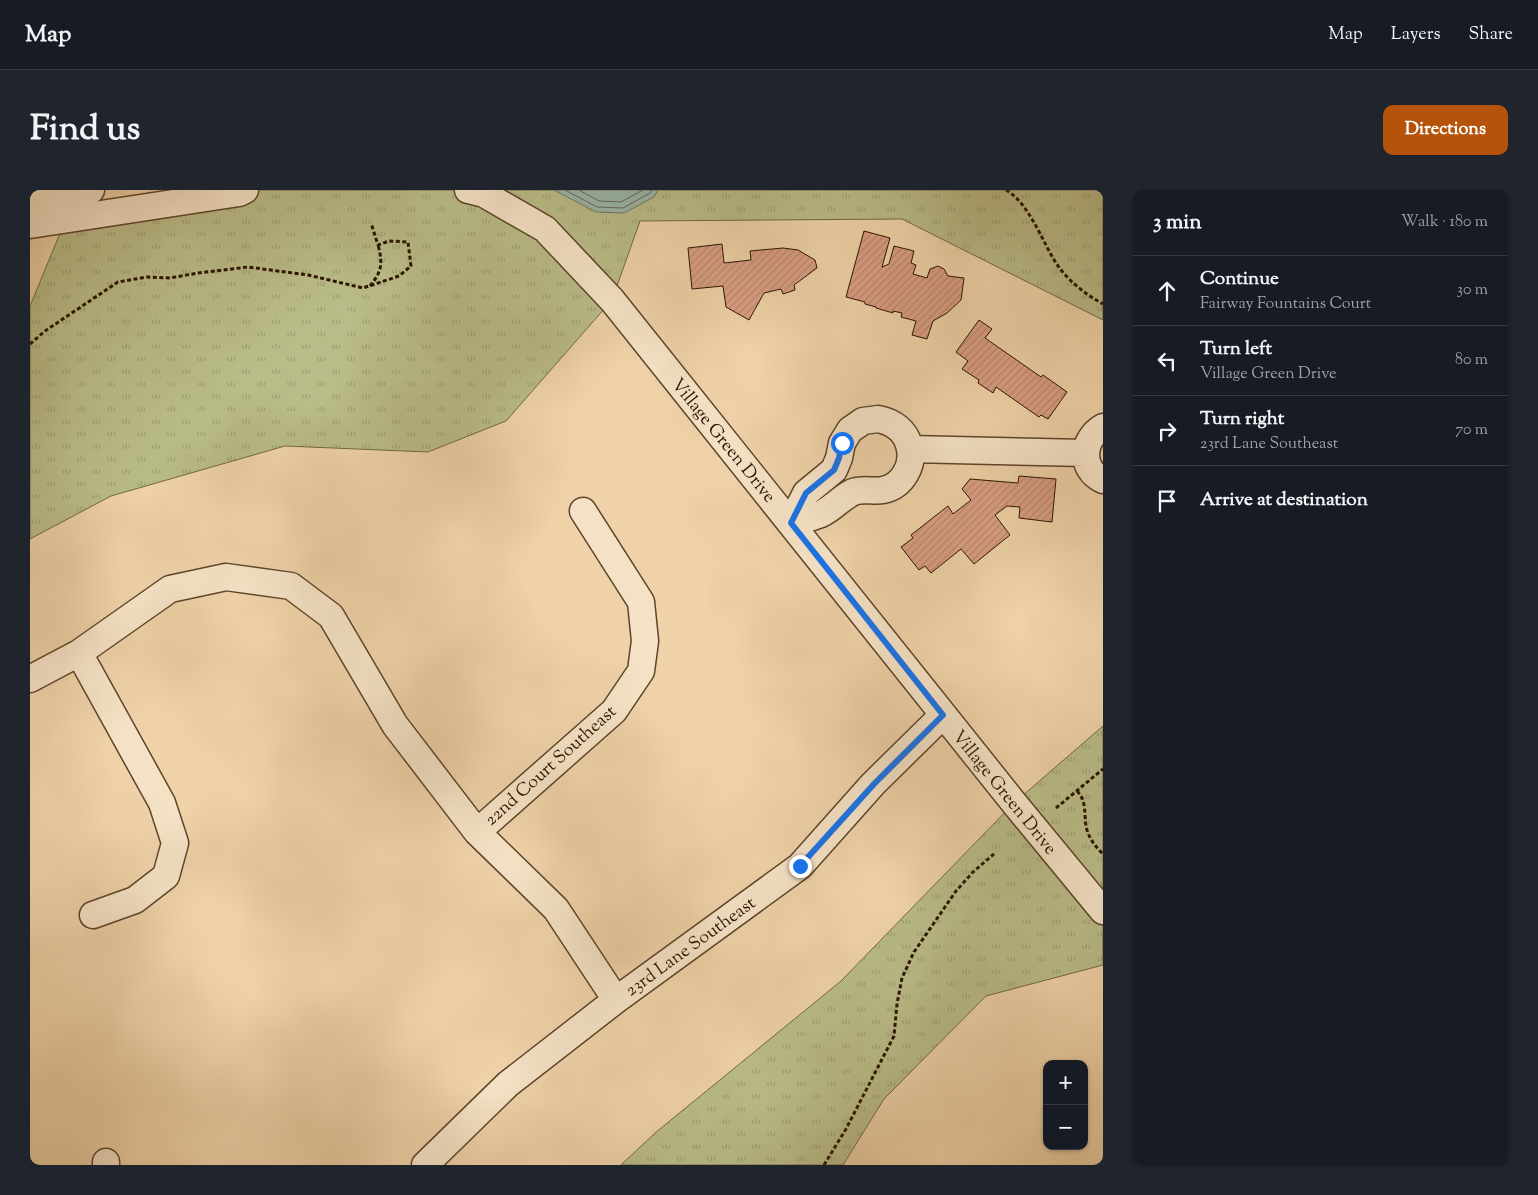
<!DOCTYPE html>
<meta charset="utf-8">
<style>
:root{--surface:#171b24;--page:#20242c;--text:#f1f3f6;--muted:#9ea1a6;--line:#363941;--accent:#b45309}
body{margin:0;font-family:"Sorts Mill Goudy",serif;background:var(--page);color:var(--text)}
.controls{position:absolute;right:15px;bottom:15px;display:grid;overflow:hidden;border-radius:10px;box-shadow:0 1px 4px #0004}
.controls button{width:45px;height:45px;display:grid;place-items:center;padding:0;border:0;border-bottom:1px solid var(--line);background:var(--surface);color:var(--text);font:25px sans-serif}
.stop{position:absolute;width:15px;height:15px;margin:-11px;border:4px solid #1a73e8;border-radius:50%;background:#fff}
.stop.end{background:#1a73e8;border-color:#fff;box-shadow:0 1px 5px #0008}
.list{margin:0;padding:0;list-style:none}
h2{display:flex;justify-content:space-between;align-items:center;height:65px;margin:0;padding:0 20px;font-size:21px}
h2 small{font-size:16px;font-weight:400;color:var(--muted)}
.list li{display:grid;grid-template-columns:32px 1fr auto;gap:15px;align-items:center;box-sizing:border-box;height:70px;padding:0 20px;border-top:1px solid var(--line)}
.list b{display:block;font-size:19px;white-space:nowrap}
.list p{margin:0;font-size:16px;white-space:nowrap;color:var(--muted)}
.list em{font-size:16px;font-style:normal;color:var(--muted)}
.icon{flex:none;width:28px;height:28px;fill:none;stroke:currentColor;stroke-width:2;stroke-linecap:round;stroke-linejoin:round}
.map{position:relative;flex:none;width:1073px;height:975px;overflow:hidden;border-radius:10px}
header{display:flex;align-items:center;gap:30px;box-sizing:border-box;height:70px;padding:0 25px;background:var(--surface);border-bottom:1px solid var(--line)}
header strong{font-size:24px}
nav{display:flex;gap:28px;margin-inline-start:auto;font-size:18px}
.intro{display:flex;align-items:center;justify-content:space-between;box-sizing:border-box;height:120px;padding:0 30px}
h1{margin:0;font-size:35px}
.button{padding:12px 22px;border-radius:10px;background:var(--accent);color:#fff;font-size:18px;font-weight:700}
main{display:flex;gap:30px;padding:0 30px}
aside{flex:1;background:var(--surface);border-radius:10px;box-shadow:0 1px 4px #0004}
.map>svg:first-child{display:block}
</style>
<header>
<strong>Map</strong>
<nav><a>Map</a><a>Layers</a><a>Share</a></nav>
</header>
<div class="intro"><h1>Find us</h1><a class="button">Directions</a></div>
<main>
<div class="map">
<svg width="1073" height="975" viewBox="0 0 1073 975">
<defs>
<pattern id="grass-tufts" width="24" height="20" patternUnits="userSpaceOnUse" patternTransform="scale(1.25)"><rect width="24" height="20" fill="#b9bc88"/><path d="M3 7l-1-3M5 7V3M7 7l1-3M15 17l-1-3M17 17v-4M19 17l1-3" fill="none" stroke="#9fa174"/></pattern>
<pattern id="building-hatch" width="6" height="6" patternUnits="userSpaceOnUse" patternTransform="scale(1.25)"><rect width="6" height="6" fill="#d99e84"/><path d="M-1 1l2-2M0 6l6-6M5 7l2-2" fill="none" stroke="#ba8770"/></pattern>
</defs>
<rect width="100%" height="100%" fill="#efd2a8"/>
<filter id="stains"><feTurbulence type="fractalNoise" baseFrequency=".004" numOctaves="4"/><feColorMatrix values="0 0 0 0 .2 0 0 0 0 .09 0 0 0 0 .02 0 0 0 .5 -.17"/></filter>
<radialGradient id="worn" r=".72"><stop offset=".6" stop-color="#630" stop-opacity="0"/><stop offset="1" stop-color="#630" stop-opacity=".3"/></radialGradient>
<path fill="url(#grass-tufts)" stroke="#726844" d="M 215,0 L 1073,0 L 1073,130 L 872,29 L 610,31 L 582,110 L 476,231 L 398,262 L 255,256 L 81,306 L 0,349 L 0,116 L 36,29 Z
M 1073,536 L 1073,775 L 956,806 L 854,909 L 813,975 L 591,975 L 625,943 L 811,791 L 984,613 Z"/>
<path fill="#9ab7ac" stroke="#6e7668" d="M 524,0 L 628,0 L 624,7 L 594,23 L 566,22 Z"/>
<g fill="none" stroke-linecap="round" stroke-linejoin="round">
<path stroke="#636656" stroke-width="1" d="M 535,0 L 567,17 L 593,18 L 620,3 L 622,0
M 549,0 L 569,11 L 591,12 L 613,0"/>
</g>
<path fill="url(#building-hatch)" stroke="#2c1401" d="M 834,41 L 860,48 L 852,77 L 859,74 L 864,56 L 884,61 L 881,73 L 886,75 L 883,84 L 897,88 L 900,79 L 908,76 L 914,79 L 918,86 L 934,88 L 931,110 L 917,123 L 903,131 L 897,149 L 882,145 L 886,131 L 871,127 L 872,123 L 863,121 L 863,123 L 846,118 L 846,117 L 835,114 L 835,112 L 816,107 Z
M 692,54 L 694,73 L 721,70 L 720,61 L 753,58 L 768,60 L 785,70 L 787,78 L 764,95 L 765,100 L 753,104 L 751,99 L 734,103 L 719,130 L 696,117 L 693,96 L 662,99 L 658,58 Z
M 949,130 L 962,139 L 955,148 L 1011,187 L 1013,185 L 1037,202 L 1018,229 L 1011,225 L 1009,227 L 966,197 L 963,203 L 948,193 L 949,190 L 932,179 L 938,171 L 926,162 Z
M 989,286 L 1026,289 L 1022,332 L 989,328 L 990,317 L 977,316 L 965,325 L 980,345 L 944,374 L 931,359 L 901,383 L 895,376 L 889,380 L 871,357 L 883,348 L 881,345 L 918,316 L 923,324 L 941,310 L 932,299 L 940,289 L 988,293 Z"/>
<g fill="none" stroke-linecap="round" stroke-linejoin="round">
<g stroke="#5d442b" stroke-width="29">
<path id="minor" d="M 438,0 L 454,4 L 515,39 L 582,110 L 984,613 L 1073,721
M 0,9 L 61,0
M 0,35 L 209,3 L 215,0
M 848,229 C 863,232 875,240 879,255 C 885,274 873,296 853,300 C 844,302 832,298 823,302 C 811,308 802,319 791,324 C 781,328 771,330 761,333 L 776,303 L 804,280 L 809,268 L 812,253 L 820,240 L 833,231 Z
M 1073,237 C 1052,249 1049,279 1073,290
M 880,259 L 1056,263
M 49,463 L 132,613 L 145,653 L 136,686 L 105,710 L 63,725
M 0,489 L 49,463 L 140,399 L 196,387 L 261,396 L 301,426 L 365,535 L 447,642 L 526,719 L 586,810
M 447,642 L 584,521 L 611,481 L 615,451 L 611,412 L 553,321
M 76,975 L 76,972
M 395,975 L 478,894 L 586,810 L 770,676 L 843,594 L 913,525"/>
</g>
<path stroke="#2c1401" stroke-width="3" stroke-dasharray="4 2.5" stroke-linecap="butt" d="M 976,0 C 999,13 1012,51 1026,73 C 1038,91 1055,104 1073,114
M 340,96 C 352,81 353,74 348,55
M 0,154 L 15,141 L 88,92 L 117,87 L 140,88 L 168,83 L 218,77 L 278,85 L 333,98 L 369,86 L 381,76 L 378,52 L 359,51 L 348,55 L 341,33
M 1047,601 C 1058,612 1053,626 1057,640 C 1060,650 1066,657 1073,664
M 1026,618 L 1073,579
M 794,975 L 816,939 L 864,846 L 867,814 L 872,788 L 884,762 L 926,701 L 943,682 L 964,664"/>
<use href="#minor" stroke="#f5e2c6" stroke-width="26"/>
</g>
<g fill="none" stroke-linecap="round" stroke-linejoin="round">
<path stroke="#1a73e8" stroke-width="6" d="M 770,676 L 844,594 L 913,525 L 761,333 L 776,303 L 804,280 L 809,268 L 812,253"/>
</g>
<g text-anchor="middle" stroke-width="4" stroke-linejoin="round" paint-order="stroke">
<g font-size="18" fill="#2c1401" stroke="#f5e2c6">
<text transform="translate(694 250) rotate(51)" y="6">Village Green Drive</text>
<text transform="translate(520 575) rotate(-42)" y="6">22nd Court Southeast</text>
<text transform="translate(975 602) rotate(51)" y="6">Village Green Drive</text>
<text transform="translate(660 756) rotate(-36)" y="6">23rd Lane Southeast</text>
</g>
</g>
<rect width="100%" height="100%" filter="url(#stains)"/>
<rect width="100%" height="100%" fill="url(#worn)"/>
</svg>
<div class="controls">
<button>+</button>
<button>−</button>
</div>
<div class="stop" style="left:812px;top:253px"></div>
<div class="stop end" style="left:770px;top:676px"></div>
</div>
<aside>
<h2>3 min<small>Walk · 180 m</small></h2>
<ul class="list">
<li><svg class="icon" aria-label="ahead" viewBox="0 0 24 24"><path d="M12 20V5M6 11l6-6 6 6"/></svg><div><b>Continue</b><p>Fairway Fountains Court</p></div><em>30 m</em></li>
<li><svg class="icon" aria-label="left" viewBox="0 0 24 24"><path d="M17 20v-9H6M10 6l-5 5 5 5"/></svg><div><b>Turn left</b><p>Village Green Drive</p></div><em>80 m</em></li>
<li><svg class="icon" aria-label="right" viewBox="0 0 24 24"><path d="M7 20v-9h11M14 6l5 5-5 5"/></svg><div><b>Turn right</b><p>23rd Lane Southeast</p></div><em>70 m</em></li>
<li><svg class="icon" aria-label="arrive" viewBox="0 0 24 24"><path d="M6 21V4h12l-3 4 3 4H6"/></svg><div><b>Arrive at destination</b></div></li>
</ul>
</aside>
</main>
